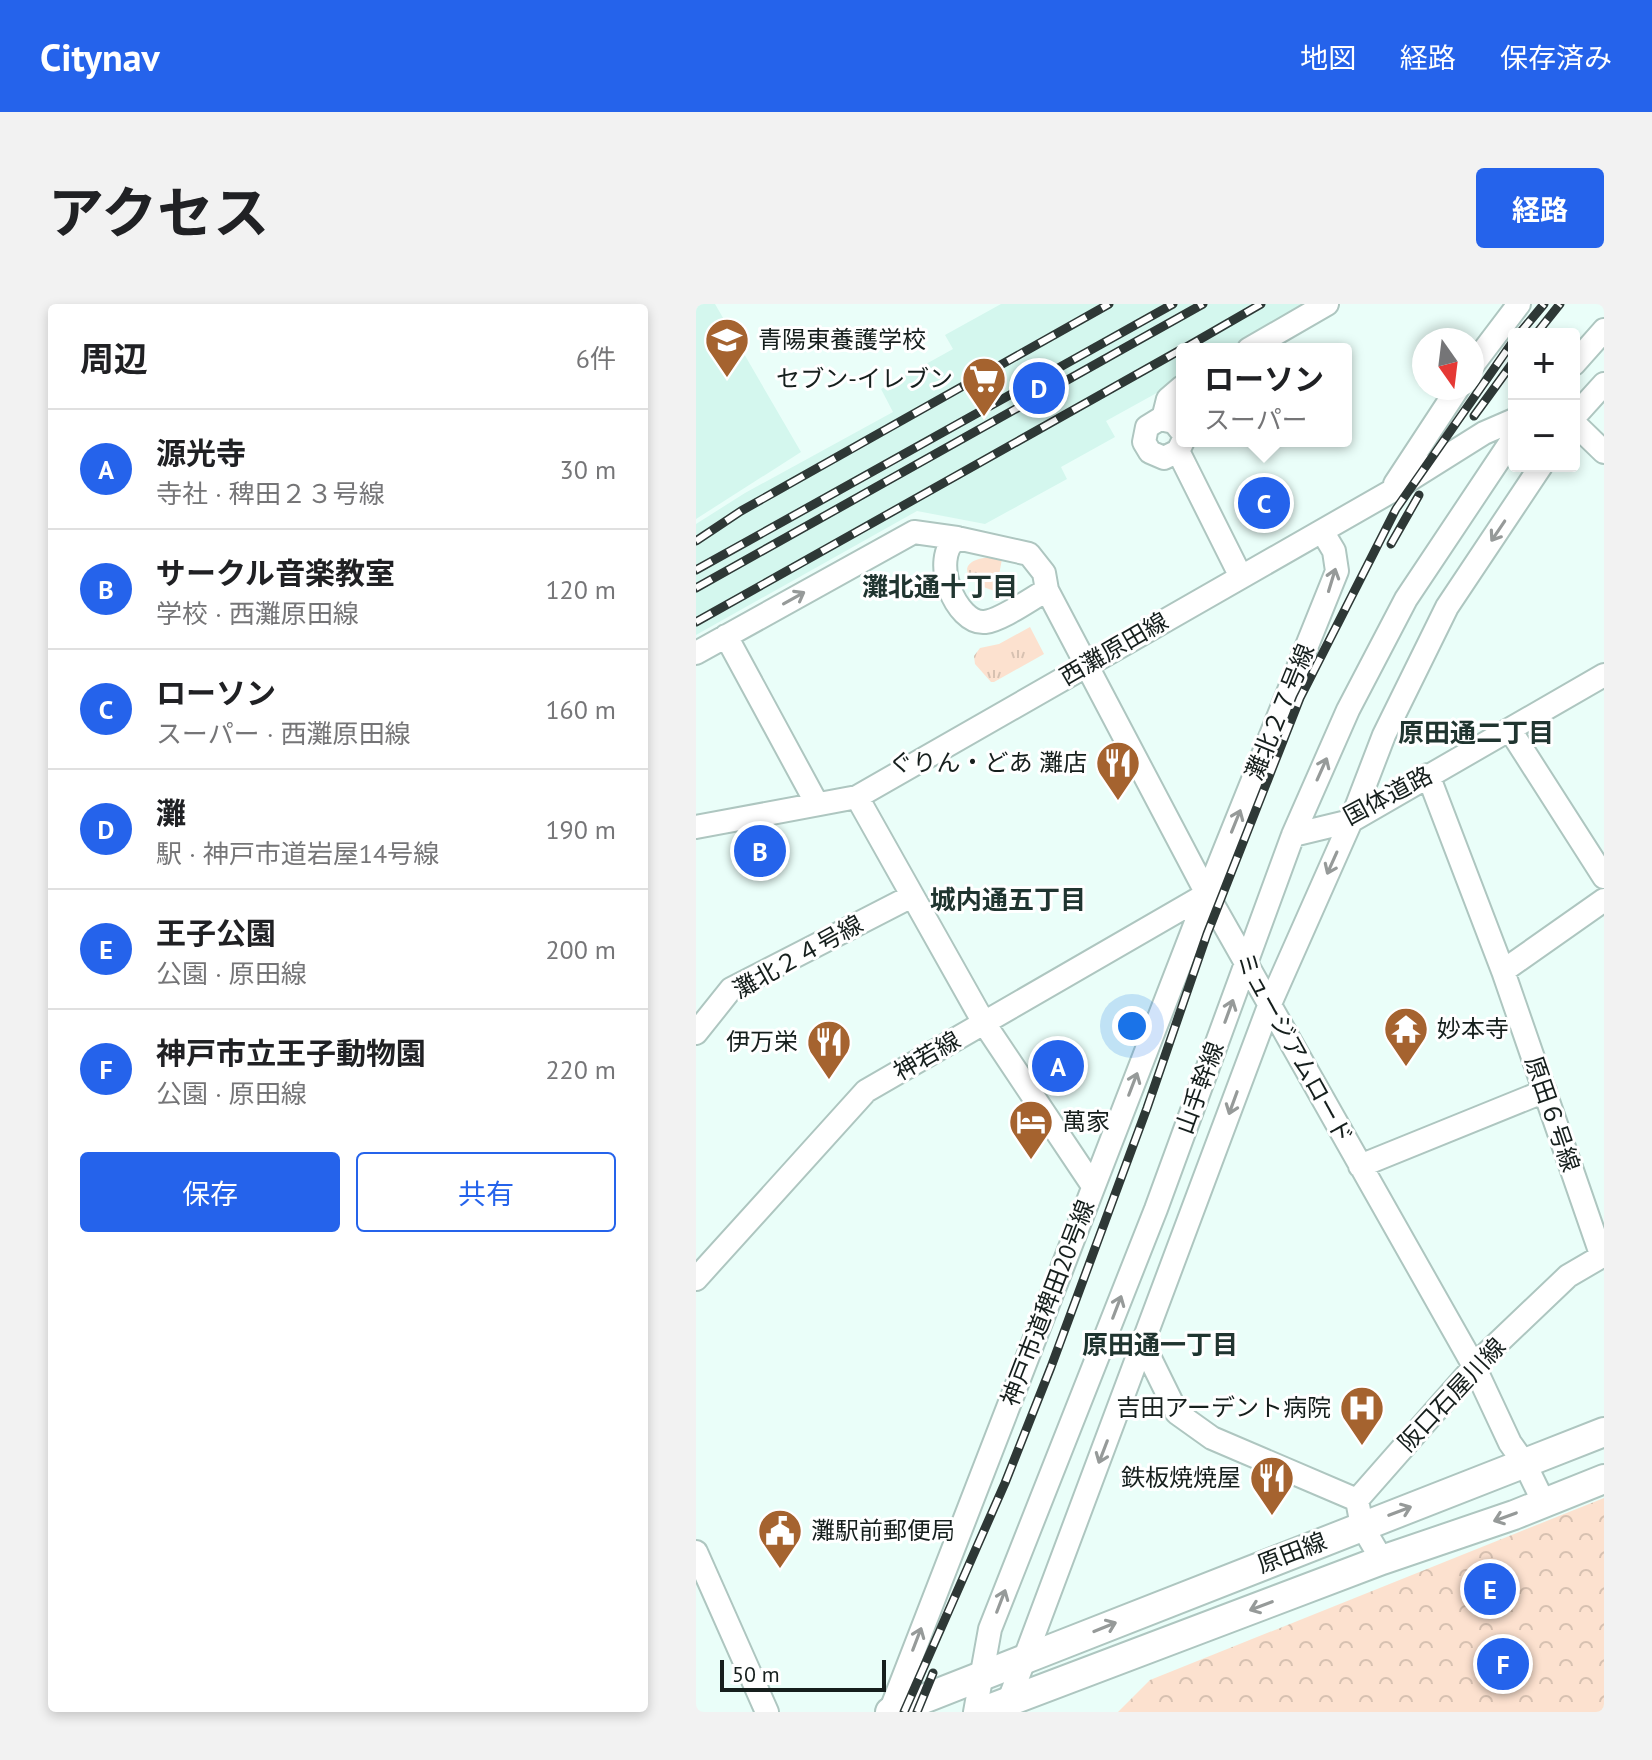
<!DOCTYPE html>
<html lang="ja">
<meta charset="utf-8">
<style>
:root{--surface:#fff;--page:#f2f2f2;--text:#202124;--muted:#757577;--line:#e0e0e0;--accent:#2563eb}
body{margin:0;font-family:"PT Sans","Noto Sans JP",sans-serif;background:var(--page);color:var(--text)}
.controls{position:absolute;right:24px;top:24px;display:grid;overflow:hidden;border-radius:8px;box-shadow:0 4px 12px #0003}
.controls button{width:72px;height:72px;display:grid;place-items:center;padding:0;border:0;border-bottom:2px solid var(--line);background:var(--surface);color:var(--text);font:40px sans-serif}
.compass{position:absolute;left:716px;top:24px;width:72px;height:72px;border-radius:50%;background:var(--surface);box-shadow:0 4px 12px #0003;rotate:166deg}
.scale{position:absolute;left:24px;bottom:20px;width:166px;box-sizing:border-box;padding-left:8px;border:4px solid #161f1d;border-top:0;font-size:22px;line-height:28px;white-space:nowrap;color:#161f1d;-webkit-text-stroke:6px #fff;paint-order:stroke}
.you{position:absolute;left:436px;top:722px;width:28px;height:28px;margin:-20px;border:6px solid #fff;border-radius:50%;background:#1a73e8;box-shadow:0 0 0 12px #1a73e833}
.badge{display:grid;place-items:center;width:52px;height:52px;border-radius:50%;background:var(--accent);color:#fff;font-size:26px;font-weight:700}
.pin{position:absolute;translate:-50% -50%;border:4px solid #fff;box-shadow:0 2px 8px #0006}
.popup{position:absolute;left:480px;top:39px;width:176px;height:104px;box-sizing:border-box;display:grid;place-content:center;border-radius:8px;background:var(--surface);filter:drop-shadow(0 2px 6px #0005);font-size:26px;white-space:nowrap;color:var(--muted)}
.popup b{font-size:30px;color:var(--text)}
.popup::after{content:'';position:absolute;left:50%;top:100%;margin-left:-16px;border:16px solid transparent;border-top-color:var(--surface)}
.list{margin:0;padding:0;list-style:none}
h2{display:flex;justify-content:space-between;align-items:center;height:104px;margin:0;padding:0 32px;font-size:34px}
h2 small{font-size:26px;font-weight:400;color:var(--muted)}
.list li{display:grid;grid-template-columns:52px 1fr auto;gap:24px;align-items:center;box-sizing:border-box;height:120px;padding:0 32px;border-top:2px solid var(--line)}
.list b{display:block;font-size:30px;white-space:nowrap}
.list p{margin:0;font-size:26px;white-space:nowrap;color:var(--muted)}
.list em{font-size:26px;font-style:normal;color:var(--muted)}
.actions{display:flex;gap:16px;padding:24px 32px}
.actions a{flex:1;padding:18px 0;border:2px solid var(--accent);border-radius:8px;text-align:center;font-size:28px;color:var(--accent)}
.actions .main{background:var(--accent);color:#fff}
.map{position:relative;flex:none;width:908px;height:1408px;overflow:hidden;border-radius:8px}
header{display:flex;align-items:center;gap:48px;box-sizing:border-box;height:112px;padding:0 40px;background:var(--accent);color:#fff}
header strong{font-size:38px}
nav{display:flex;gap:44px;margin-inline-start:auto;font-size:28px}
.intro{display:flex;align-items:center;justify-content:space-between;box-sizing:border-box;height:192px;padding:0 48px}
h1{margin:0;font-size:56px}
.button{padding:20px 36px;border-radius:8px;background:var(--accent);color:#fff;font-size:28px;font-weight:700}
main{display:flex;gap:48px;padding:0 48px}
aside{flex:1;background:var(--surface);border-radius:8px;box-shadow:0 4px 12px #0003}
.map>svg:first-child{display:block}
</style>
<header>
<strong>Citynav</strong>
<nav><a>地図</a><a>経路</a><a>保存済み</a></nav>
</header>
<div class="intro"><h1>アクセス</h1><a class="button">経路</a></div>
<main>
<aside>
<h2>周辺<small>6件</small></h2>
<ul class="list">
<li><span class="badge">A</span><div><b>源光寺</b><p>寺社 · 稗田２３号線</p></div><em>30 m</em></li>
<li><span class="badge">B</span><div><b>サークル音楽教室</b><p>学校 · 西灘原田線</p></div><em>120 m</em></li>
<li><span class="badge">C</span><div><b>ローソン</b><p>スーパー · 西灘原田線</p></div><em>160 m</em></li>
<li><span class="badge">D</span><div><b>灘</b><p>駅 · 神戸市道岩屋14号線</p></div><em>190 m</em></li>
<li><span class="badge">E</span><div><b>王子公園</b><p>公園 · 原田線</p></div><em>200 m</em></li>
<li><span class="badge">F</span><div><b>神戸市立王子動物園</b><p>公園 · 原田線</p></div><em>220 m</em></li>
</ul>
<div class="actions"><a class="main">保存</a><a>共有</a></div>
</aside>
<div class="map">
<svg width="908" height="1408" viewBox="0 0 908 1408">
<defs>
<pattern id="grass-tufts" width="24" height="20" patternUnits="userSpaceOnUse" patternTransform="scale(2)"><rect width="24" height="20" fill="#fce1cf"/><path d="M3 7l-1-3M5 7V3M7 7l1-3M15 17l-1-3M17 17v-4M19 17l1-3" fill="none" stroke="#d7c1b1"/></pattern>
<pattern id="park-crowns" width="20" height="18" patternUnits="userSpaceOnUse" patternTransform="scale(2)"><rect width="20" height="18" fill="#fce1cf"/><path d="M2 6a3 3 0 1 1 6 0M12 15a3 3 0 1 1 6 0" fill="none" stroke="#d7c1b1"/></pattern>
</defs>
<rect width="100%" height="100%" fill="#eafef9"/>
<path fill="#d4f7ee" d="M 0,0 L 19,0 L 105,148 L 0,215 Z
M 305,0 L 616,0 L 538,45 L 486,45 L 486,75 L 410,117 L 419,133 L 365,163 L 371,175 L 289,220 L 221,207 L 0,331 L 0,220 L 49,189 L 197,108 L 185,85 L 257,45 L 249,31 Z"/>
<path fill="url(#grass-tufts)" d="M 297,253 L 306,255 L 300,287 C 269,280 256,255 297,253 Z
M 334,323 L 348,350 L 298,378 L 295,378 L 279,360 L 278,352 L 284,344 L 303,340 Z"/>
<path fill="url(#park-crowns)" d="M 908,1194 L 908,1408 L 422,1408 L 454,1376 Z"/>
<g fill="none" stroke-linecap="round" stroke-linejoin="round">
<g stroke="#aec6c0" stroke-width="26">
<path id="minor" d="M 553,45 L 631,0
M 878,60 L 908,26
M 776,62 L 823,0
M 878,113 L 908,80
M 467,115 L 472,95 L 486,83
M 878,119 L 908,148
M 486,128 L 478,118 L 464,115 L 451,123 L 448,138 L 454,148 L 468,154 L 482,147 L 487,137
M 482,147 L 545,273
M 699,180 L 762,84
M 261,234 L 333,250 L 348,269 L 351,286 C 336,294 306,316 289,318 C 260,321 233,254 261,234 Z
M 351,286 L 511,590 L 778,1062 L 814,1139 L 829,1160 L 848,1199
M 30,332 L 121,500
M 0,349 L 218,228 L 261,234
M 814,426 L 908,573
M 732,471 L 807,667 L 906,953
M 161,493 L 288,719 L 397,882
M 0,523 L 161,493 L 694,188 L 788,129 L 818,116
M 597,531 L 655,517 L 908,371
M 807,667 L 908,596
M 0,729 L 35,685 L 216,592
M 664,862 L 849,787
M 0,975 L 170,787 L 511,590
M 447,1040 L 481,1109 L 516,1134 L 661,1196
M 0,1248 L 71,1408
M 686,1256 L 666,1222 L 661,1196 L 785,1055 L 872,972 L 908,951
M 309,1407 L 573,702 L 655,517 L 688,431 L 751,303 L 845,162
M 194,1408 L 511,590 L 641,267 L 638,247 L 626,227
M 279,1408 L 294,1325 L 460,905 L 597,531 L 652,406 L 710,295 L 818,133"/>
</g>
<g stroke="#aec6c0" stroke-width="32">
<path id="major" d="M 194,1408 L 908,1128
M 285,1408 L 686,1256 L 818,1211 L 908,1175"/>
</g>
<use href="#minor" stroke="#fff" stroke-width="22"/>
<use href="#major" stroke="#fff" stroke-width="28"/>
<g stroke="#2e3836" stroke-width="9">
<path id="rail" d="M 823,30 L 848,0
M 840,30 L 864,0
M 487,45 L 565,0
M 778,112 L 818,57
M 0,237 L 45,207 L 413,0
M 695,240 L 723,191
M 0,266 L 477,0
M 0,284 L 507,0
M 0,318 L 486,45
M 208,1408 L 309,1179 L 355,1063 L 451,804 L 511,630 L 604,394 L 700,205 L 818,36
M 221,1408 L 237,1369"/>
</g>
<use href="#rail" stroke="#fff" stroke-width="6" stroke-dasharray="18" stroke-linecap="butt"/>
</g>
<defs><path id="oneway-shaft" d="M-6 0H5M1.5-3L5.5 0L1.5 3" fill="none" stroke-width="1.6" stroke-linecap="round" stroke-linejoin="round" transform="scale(2)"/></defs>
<g stroke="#969a99">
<use href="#oneway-shaft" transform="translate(802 227) rotate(124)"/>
<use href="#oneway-shaft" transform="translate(636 276) rotate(-73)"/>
<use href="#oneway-shaft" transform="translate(98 294) rotate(-29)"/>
<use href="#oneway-shaft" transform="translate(626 465) rotate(-66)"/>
<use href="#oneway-shaft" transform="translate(540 517) rotate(-68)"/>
<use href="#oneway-shaft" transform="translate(636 559) rotate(114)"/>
<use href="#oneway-shaft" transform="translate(533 707) rotate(-70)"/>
<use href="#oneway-shaft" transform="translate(437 780) rotate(-69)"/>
<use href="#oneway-shaft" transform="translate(537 799) rotate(110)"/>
<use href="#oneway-shaft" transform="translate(421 1003) rotate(-69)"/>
<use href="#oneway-shaft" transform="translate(407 1148) rotate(111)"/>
<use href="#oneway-shaft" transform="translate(704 1207) rotate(-21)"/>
<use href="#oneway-shaft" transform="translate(809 1213) rotate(160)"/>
<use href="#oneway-shaft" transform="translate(305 1297) rotate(-69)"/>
<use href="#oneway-shaft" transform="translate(565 1302) rotate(159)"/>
<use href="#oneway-shaft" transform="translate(409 1323) rotate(-22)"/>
<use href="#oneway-shaft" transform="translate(221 1335) rotate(-69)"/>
</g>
<defs>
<g id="school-pin" transform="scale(2.3)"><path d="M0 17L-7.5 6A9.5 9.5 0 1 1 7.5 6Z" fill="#a5632f" stroke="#fff"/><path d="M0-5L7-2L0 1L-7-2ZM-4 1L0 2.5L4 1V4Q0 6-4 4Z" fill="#fff"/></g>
<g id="supermarket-pin" transform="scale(2.3)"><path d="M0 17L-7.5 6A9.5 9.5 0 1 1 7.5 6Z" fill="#a5632f" stroke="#fff"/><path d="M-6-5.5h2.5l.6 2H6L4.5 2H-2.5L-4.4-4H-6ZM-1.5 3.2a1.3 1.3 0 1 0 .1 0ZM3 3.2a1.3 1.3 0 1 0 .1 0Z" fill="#fff"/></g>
<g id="restaurant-pin" transform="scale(2.3)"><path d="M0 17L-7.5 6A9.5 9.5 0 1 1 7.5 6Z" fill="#a5632f" stroke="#fff"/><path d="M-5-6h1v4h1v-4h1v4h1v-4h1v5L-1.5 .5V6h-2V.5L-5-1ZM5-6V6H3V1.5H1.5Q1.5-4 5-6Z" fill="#fff"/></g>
<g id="temple-pin" transform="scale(2.3)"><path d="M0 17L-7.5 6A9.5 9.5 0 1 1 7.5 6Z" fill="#a5632f" stroke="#fff"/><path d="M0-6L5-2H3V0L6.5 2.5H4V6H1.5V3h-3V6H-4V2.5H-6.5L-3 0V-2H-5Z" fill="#fff"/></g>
<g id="hotel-pin" transform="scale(2.3)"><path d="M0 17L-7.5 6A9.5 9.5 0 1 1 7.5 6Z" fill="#a5632f" stroke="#fff"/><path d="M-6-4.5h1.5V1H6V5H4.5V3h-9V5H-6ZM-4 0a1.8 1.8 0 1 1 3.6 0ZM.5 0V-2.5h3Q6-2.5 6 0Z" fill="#fff"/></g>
<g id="hospital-pin" transform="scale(2.3)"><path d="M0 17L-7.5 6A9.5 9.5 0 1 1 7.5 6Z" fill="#a5632f" stroke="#fff"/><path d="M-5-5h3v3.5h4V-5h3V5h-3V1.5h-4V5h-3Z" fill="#fff"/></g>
<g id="civic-pin" transform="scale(2.3)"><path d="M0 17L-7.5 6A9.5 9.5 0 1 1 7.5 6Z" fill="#a5632f" stroke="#fff"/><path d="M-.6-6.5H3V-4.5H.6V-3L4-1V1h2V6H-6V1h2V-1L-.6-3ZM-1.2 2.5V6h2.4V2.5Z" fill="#fff"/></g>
</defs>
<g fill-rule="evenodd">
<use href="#school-pin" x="31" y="36"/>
<use href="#supermarket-pin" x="288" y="75"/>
<use href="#restaurant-pin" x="422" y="459"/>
<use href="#temple-pin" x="710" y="725"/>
<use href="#restaurant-pin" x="133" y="738"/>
<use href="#hotel-pin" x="335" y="818"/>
<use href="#hospital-pin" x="666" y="1104"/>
<use href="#restaurant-pin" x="576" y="1174"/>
<use href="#civic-pin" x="84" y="1227"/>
</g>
<g text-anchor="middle" stroke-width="6" stroke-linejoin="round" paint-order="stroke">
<g font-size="24" fill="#161f1d" stroke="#fff" text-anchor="end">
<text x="62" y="44" text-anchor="start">青陽東養護学校</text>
<text x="257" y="83">セブン-イレブン</text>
<text x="391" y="467">ぐりん・どあ 灘店</text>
<text x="741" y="733" text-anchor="start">妙本寺</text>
<text x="102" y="746">伊万栄</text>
<text x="366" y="826" text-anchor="start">萬家</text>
<text x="635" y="1112">吉田アーデント病院</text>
<text x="545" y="1182">鉄板焼焼屋</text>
<text x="115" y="1235" text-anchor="start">灘駅前郵便局</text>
</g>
<g font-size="24" fill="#161f1d" stroke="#fff">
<text transform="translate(418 345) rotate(-30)" y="8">西灘原田線</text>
<text transform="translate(584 408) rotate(-68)" y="8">灘北２７号線</text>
<text transform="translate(692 492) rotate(-28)" y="8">国体道路</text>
<text transform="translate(102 653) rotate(-29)" y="8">灘北２４号線</text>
<text transform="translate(598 744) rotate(61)" y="8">ミュージアムロード</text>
<text transform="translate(231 752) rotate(-30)" y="8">神若線</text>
<text transform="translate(504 784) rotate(-70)" y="8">山手幹線</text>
<text transform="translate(856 810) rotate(71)" y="8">原田６号線</text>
<text transform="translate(352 999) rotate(-69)" y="8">神戸市道稗田20号線</text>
<text transform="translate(756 1091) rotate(-47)" y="8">阪口石屋川線</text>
<text transform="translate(596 1249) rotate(-21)" y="8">原田線</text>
</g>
<g font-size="26" font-weight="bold" fill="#203530" stroke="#fff">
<text x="244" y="292">灘北通十丁目</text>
<text x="780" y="438">原田通二丁目</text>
<text x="312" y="605">城内通五丁目</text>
<text x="464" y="1050">原田通一丁目</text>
</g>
</g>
</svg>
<div class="controls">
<button>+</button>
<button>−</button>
</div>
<svg class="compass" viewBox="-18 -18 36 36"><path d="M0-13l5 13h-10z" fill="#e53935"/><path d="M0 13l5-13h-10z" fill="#757577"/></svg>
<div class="scale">50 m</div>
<div class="you"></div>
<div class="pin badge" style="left:362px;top:762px">A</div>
<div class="pin badge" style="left:64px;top:547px">B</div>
<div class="pin badge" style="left:568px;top:199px">C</div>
<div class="popup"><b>ローソン</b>スーパー</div>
<div class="pin badge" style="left:343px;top:84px">D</div>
<div class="pin badge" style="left:794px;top:1285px">E</div>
<div class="pin badge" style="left:807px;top:1360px">F</div>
</div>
</main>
